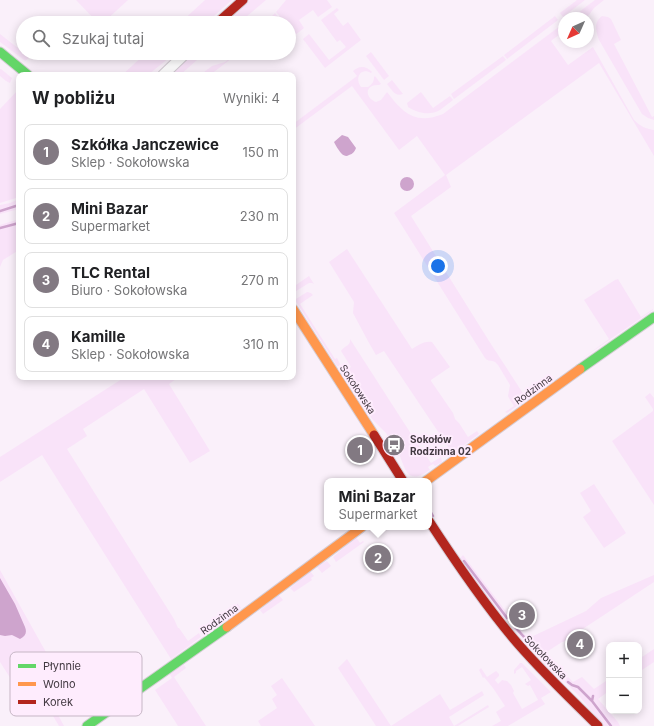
<!DOCTYPE html>
<html lang="pl">
<meta charset="utf-8">
<style>
:root{--surface:#fff;--page:#f6f6f6;--text:#202124;--muted:#757577;--line:#e0e0e0;--accent:#827982}
body{margin:0;font-family:Inter,sans-serif;background:var(--page);color:var(--text)}
.controls{position:absolute;right:12px;bottom:12px;display:grid;overflow:hidden;border-radius:8px;box-shadow:0 2px 10px #0003}
.controls button{width:36px;height:36px;display:grid;place-items:center;padding:0;border:0;border-bottom:1px solid var(--line);background:var(--surface);color:var(--text);font:20px sans-serif}
.compass{position:absolute;left:558px;top:12px;width:36px;height:36px;border-radius:50%;background:var(--surface);box-shadow:0 2px 10px #0003;rotate:225deg}
.you{position:absolute;left:438px;top:266px;width:14px;height:14px;margin:-10px;border:3px solid #fff;border-radius:50%;background:#1a73e8;box-shadow:0 0 0 6px #1a73e833}
.badge{display:grid;place-items:center;width:26px;height:26px;border-radius:50%;background:var(--accent);color:#fff;font-size:13px;font-weight:700}
.pin{position:absolute;translate:-50% -50%;border:2px solid #fff;box-shadow:0 1px 4px #0006}
.popup{position:absolute;left:324px;top:478px;width:108px;height:52px;box-sizing:border-box;display:grid;place-content:center;border-radius:8px;background:var(--surface);filter:drop-shadow(0 1px 3px #0005);font-size:13px;white-space:nowrap;color:var(--muted)}
.popup b{font-size:15px;color:var(--text)}
.popup::after{content:'';position:absolute;left:50%;top:100%;margin-left:-8px;border:8px solid transparent;border-top-color:var(--surface)}
.list{margin:0;padding:0;list-style:none}
h2{display:flex;justify-content:space-between;align-items:center;height:52px;margin:0;padding:0 16px;font-size:17px}
h2 small{font-size:13px;font-weight:400;color:var(--muted)}
.list li{display:grid;grid-template-columns:26px 1fr auto;gap:12px;align-items:center;box-sizing:border-box;height:56px;margin:0 8px 8px;padding:0 8px;border:1px solid var(--line);border-radius:8px}
.list b{display:block;font-size:15px;white-space:nowrap}
.list p{margin:0;font-size:13px;white-space:nowrap;color:var(--muted)}
.list em{font-size:13px;font-style:normal;color:var(--muted)}
.icon{flex:none;width:22px;height:22px;fill:none;stroke:currentColor;stroke-width:2;stroke-linecap:round;stroke-linejoin:round}
.map{position:relative;flex:none;width:654px;height:726px;overflow:hidden}
.search{position:absolute;background:var(--surface);box-shadow:0 2px 10px #0003;left:16px;top:16px;width:280px;height:44px;display:flex;align-items:center;gap:10px;box-sizing:border-box;padding:0 14px;border-radius:22px;color:var(--muted);font-size:15px}
.panel{position:absolute;background:var(--surface);box-shadow:0 2px 10px #0003;left:16px;top:72px;width:280px;height:308px;border-radius:8px}
.map>svg:first-child{display:block}
</style>
<div class="map">
<svg width="654" height="726" viewBox="0 0 654 726">
<rect width="100%" height="100%" fill="#faf0fa"/>
<path fill="#f9e3f9" d="M 76,0 L 128,0 L 103,23 L 98,23 Z
M 205,0 L 232,0 L 206,23 L 180,23 Z
M 250,0 L 266,0 L 239,23 L 227,23 Z
M 286,0 L 327,0 L 332,7 L 318,17 L 313,10 L 299,20 L 304,28 L 294,36 L 289,29 L 289,23 L 285,23 L 276,12 Z
M 577,0 L 585,0 L 563,17 L 560,13 Z
M 595,0 L 604,0 L 594,8 L 589,15 L 584,18 L 571,18 Z
M 337,8 L 339,10 L 334,14 L 343,26 L 348,22 L 361,40 L 325,68 L 303,39 L 309,34 L 329,60 L 346,47 L 340,40 L 337,42 L 321,20 Z
M 275,13 L 281,20 L 277,23 L 274,23 L 272,21 L 270,23 L 265,23 Z
M 555,16 L 558,20 L 507,59 L 504,55 Z
M 602,16 L 608,17 L 611,19 L 621,40 L 614,44 L 652,117 L 654,116 L 654,120 L 648,118 L 642,114 L 599,40 C 596,31 593,23 602,16 Z
M 564,23 L 564,31 L 551,41 L 568,65 L 593,47 L 634,120 C 640,126 646,129 654,130 L 654,156 L 599,63 L 446,175 L 451,187 L 411,216 L 489,341 L 526,398 L 533,392 L 534,394 L 507,413 L 505,412 L 514,406 L 510,400 L 508,396 L 510,385 L 498,365 L 495,362 C 492,360 488,362 485,358 L 394,213 L 445,175 L 417,136 L 399,150 L 352,86 L 293,130 L 293,124 L 357,76 L 353,71 C 360,65 366,66 372,72 L 371,73 C 361,67 354,78 361,87 L 368,87 C 372,84 374,82 374,77 L 375,76 L 381,84 L 379,85 C 365,84 364,97 376,102 L 381,100 L 387,92 C 403,113 415,125 443,114 Z
M 0,34 L 23,52 L 23,53 L 25,53 L 30,57 L 25,61 L 24,60 L 0,42 Z
M 371,52 L 389,76 L 384,80 L 366,56 Z
M 146,53 L 175,53 L 148,75 L 122,75 Z
M 194,53 L 205,53 L 180,75 L 171,75 Z
M 235,54 L 236,55 L 210,75 L 200,75 L 212,66 L 225,62 Z
M 503,56 L 506,60 L 454,99 L 451,94 Z
M 0,69 L 1,69 L 12,78 L 10,83 L 6,81 L 0,76 Z
M 392,80 L 403,94 C 395,97 392,90 387,84 Z
M 19,86 L 19,197 L 0,203 L 0,109 L 17,91 L 16,89 Z
M 421,92 L 433,108 L 450,96 L 453,100 C 449,103 444,107 440,110 C 430,116 417,113 408,107 L 407,103 Z
M 19,199 L 19,209 L 0,214 L 0,205 L 10,203 Z
M 19,219 L 19,250 L 3,260 L 0,267 L 0,225 Z
M 347,249 L 412,349 C 419,345 424,341 432,342 L 450,367 L 431,380 L 431,381 L 453,413 L 455,419 L 459,423 L 468,437 L 477,431 L 479,434 L 451,455 L 447,452 L 450,451 L 449,448 L 384,351 L 376,355 L 369,343 L 353,313 L 354,302 L 329,262 Z
M 309,276 L 314,284 L 312,283 L 309,283 L 293,293 L 293,287 Z
M 618,279 L 641,317 L 653,309 L 653,310 L 580,360 L 609,339 L 584,300 L 615,280 Z
M 307,292 L 311,293 L 313,295 L 300,304 L 335,359 L 337,358 L 340,364 L 339,366 L 337,366 L 295,300 L 296,299 Z
M 350,339 L 415,440 L 427,457 L 431,463 L 441,457 L 442,462 L 435,466 L 433,464 L 428,467 L 430,470 C 404,488 406,465 396,448 L 397,447 L 393,442 L 392,443 L 386,433 L 372,419 L 343,373 L 351,367 L 341,351 C 344,346 351,346 350,339 Z
M 125,377 L 179,377 L 169,384 L 210,451 L 190,463 L 144,389 L 83,429 L 87,436 L 67,449 L 174,619 L 178,628 L 179,628 L 188,641 L 199,633 L 201,637 L 171,659 L 42,455 L 0,482 L 0,457 Z
M 650,393 L 654,398 L 654,505 L 612,441 L 653,411 L 653,409 L 645,397 Z
M 594,484 L 626,533 L 604,548 L 583,517 L 591,511 L 580,493 Z
M 356,537 L 360,543 L 363,541 L 364,542 L 336,562 L 333,557 Z
M 463,555 L 511,618 L 506,620 L 459,559 Z
M 327,561 L 331,566 L 322,573 L 316,566 Z
M 0,570 L 47,654 L 82,704 L 83,704 L 86,707 L 85,708 L 90,714 L 100,706 L 102,708 L 90,716 L 86,714 L 77,701 L 78,701 L 76,699 L 71,702 L 66,695 L 60,700 L 65,707 L 57,713 L 64,726 L 59,726 L 32,681 L 18,690 L 0,662 Z
M 310,571 L 314,576 L 311,578 L 312,580 L 294,592 L 290,588 Z
M 654,575 L 654,582 L 563,642 L 562,642 L 545,653 L 563,672 C 559,675 558,674 553,673 L 513,628 L 516,624 L 524,634 L 529,638 L 586,611 L 601,598 Z
M 278,594 L 283,600 L 263,614 L 260,610 Z
M 237,603 L 241,608 L 225,620 L 222,616 L 227,615 L 227,613 L 237,606 Z
M 654,649 L 654,662 L 639,672 L 639,659 Z
M 347,659 L 391,726 L 440,694 L 450,710 L 482,691 L 484,695 L 449,717 L 454,726 L 488,705 L 489,707 L 458,726 L 376,726 L 338,668 Z
M 520,663 L 522,663 L 551,692 L 541,698 L 545,704 L 508,726 L 492,726 L 501,721 L 496,712 L 505,706 L 493,688 L 484,677 L 483,678 L 479,670 L 481,668 L 487,677 L 496,671 L 499,674 L 499,676 L 495,680 L 498,684 L 502,680 L 507,681 L 511,685 L 514,691 L 513,693 L 522,709 L 538,700 L 530,685 L 528,686 L 525,684 L 531,680 L 522,667 L 516,671 L 516,673 L 514,674 L 514,670 Z
M 184,665 L 186,668 L 174,677 L 206,726 L 178,726 L 155,690 L 172,678 L 169,673 Z
M 568,677 L 573,682 L 582,677 L 594,689 L 609,679 L 609,691 L 598,699 L 618,722 L 620,726 L 604,726 L 580,697 L 565,682 L 566,679 Z
M 282,678 L 315,726 L 261,726 L 258,721 L 277,708 L 272,699 L 277,695 L 271,686 Z"/>
<path fill="#cea4cd" d="M 342,135 L 348,137 L 356,148 C 355,151 353,154 349,155 C 343,159 338,149 335,144 L 334,142 Z
M400 184a7 7 0 1 1 14 0a7 7 0 1 1-14 0Z
M 0,578 L 15,604 L 25,627 C 27,632 26,636 20,639 L 12,635 L 5,636 L 0,635 Z"/>
<g fill="none" stroke-linecap="round" stroke-linejoin="round">
<path stroke="#cea4cd" stroke-width="2.5" d="M 0,211 L 19,205
M 0,228 L 19,223
M 429,509 L 433,516
M 464,561 L 507,618
M 515,627 C 528,642 543,656 557,672
M 568,682 L 572,685 L 578,687 L 592,701
M 593,696 L 592,701 L 611,726"/>
<g stroke="#d5cdd5" stroke-width="12">
<path id="street" d="M 163,75 L 186,53"/>
</g>
<g stroke="#d5cdd5" stroke-width="11">
<path id="fast" d="M 0,52 L 28,75
M 580,369 L 654,317
M 87,726 L 227,627"/>
</g>
<g stroke="#d5cdd5" stroke-width="11">
<path id="slow" d="M 293,309 L 374,435
M 426,481 L 580,369
M 227,627 L 362,527"/>
</g>
<g stroke="#d5cdd5" stroke-width="11">
<path id="jam" d="M 217,23 L 243,0
M 374,435 L 403,481
M 429,521 C 455,561 482,601 513,638 C 539,669 569,697 598,726"/>
</g>
<use href="#street" stroke="#fefdfe" stroke-width="10"/>
<use href="#fast" stroke="#63d668" stroke-width="9"/>
<use href="#slow" stroke="#ff974d" stroke-width="9"/>
<use href="#jam" stroke="#b3261e" stroke-width="9"/>
</g>
<defs>
<g id="bus-disc" transform="scale(1.15)"><circle r="9.5" fill="#827982" stroke="#feecfd"/><path d="M-5-6H5V4H4V6H2V4H-2V6H-4V4H-5ZM-3.5-4V0h7V-4ZM-3.5 1.2v1.5H-2V1.2ZM2 1.2v1.5H3.5V1.2Z" fill="#fff"/></g>
</defs>
<g fill-rule="evenodd">
<use href="#bus-disc" x="394" y="445"/>
</g>
<g text-anchor="middle" stroke-width="4" stroke-linejoin="round" paint-order="stroke">
<g font-size="10" fill="#423941" stroke="#feecfd">
<text transform="translate(358 389) rotate(57)" y="4">Sokołowska</text>
<text transform="translate(533 389) rotate(-36)" y="4">Rodzinna</text>
<text transform="translate(219 619) rotate(-36)" y="4">Rodzinna</text>
<text transform="translate(546 657) rotate(46)" y="4">Sokołowska</text>
</g>
<g font-size="10" font-weight="bold" fill="#423941" stroke="#feecfd" text-anchor="start">
<text x="410" y="443">Sokołów<tspan x="410" dy="12">Rodzinna 02</tspan></text>
</g>
</g>
<rect x="10" y="652" width="132" height="64" rx="6" fill="#feecfd" stroke="#c6b6c5" stroke-width="1"/>
<rect x="18" y="664" width="18" height="4" fill="#63d668"/>
<rect x="18" y="682" width="18" height="4" fill="#ff974d"/>
<rect x="18" y="700" width="18" height="4" fill="#b3261e"/>
<g font-size="11" fill="#423941">
<text x="43" y="670">Płynnie</text>
<text x="43" y="688">Wolno</text>
<text x="43" y="706">Korek</text>
</g>
</svg>
<div class="controls">
<button>+</button>
<button>−</button>
</div>
<svg class="compass" viewBox="-18 -18 36 36"><path d="M0-13l5 13h-10z" fill="#e53935"/><path d="M0 13l5-13h-10z" fill="#757577"/></svg>
<div class="you"></div>
<div class="pin badge" style="left:360px;top:450px">1</div>
<div class="pin badge" style="left:378px;top:558px">2</div>
<div class="popup"><b>Mini Bazar</b>Supermarket</div>
<div class="pin badge" style="left:522px;top:615px">3</div>
<div class="pin badge" style="left:580px;top:644px">4</div>
<div class="search"><svg class="icon" aria-label="search" viewBox="0 0 24 24"><circle cx="10" cy="10" r="6"/><path d="M15 15l6 6"/></svg>Szukaj tutaj</div>
<section class="panel">
<h2>W pobliżu<small>Wyniki: 4</small></h2>
<ul class="list">
<li><span class="badge">1</span><div><b>Szkółka Janczewice</b><p>Sklep · Sokołowska</p></div><em>150 m</em></li>
<li><span class="badge">2</span><div><b>Mini Bazar</b><p>Supermarket</p></div><em>230 m</em></li>
<li><span class="badge">3</span><div><b>TLC Rental</b><p>Biuro · Sokołowska</p></div><em>270 m</em></li>
<li><span class="badge">4</span><div><b>Kamille</b><p>Sklep · Sokołowska</p></div><em>310 m</em></li>
</ul>
</section>
</div>
